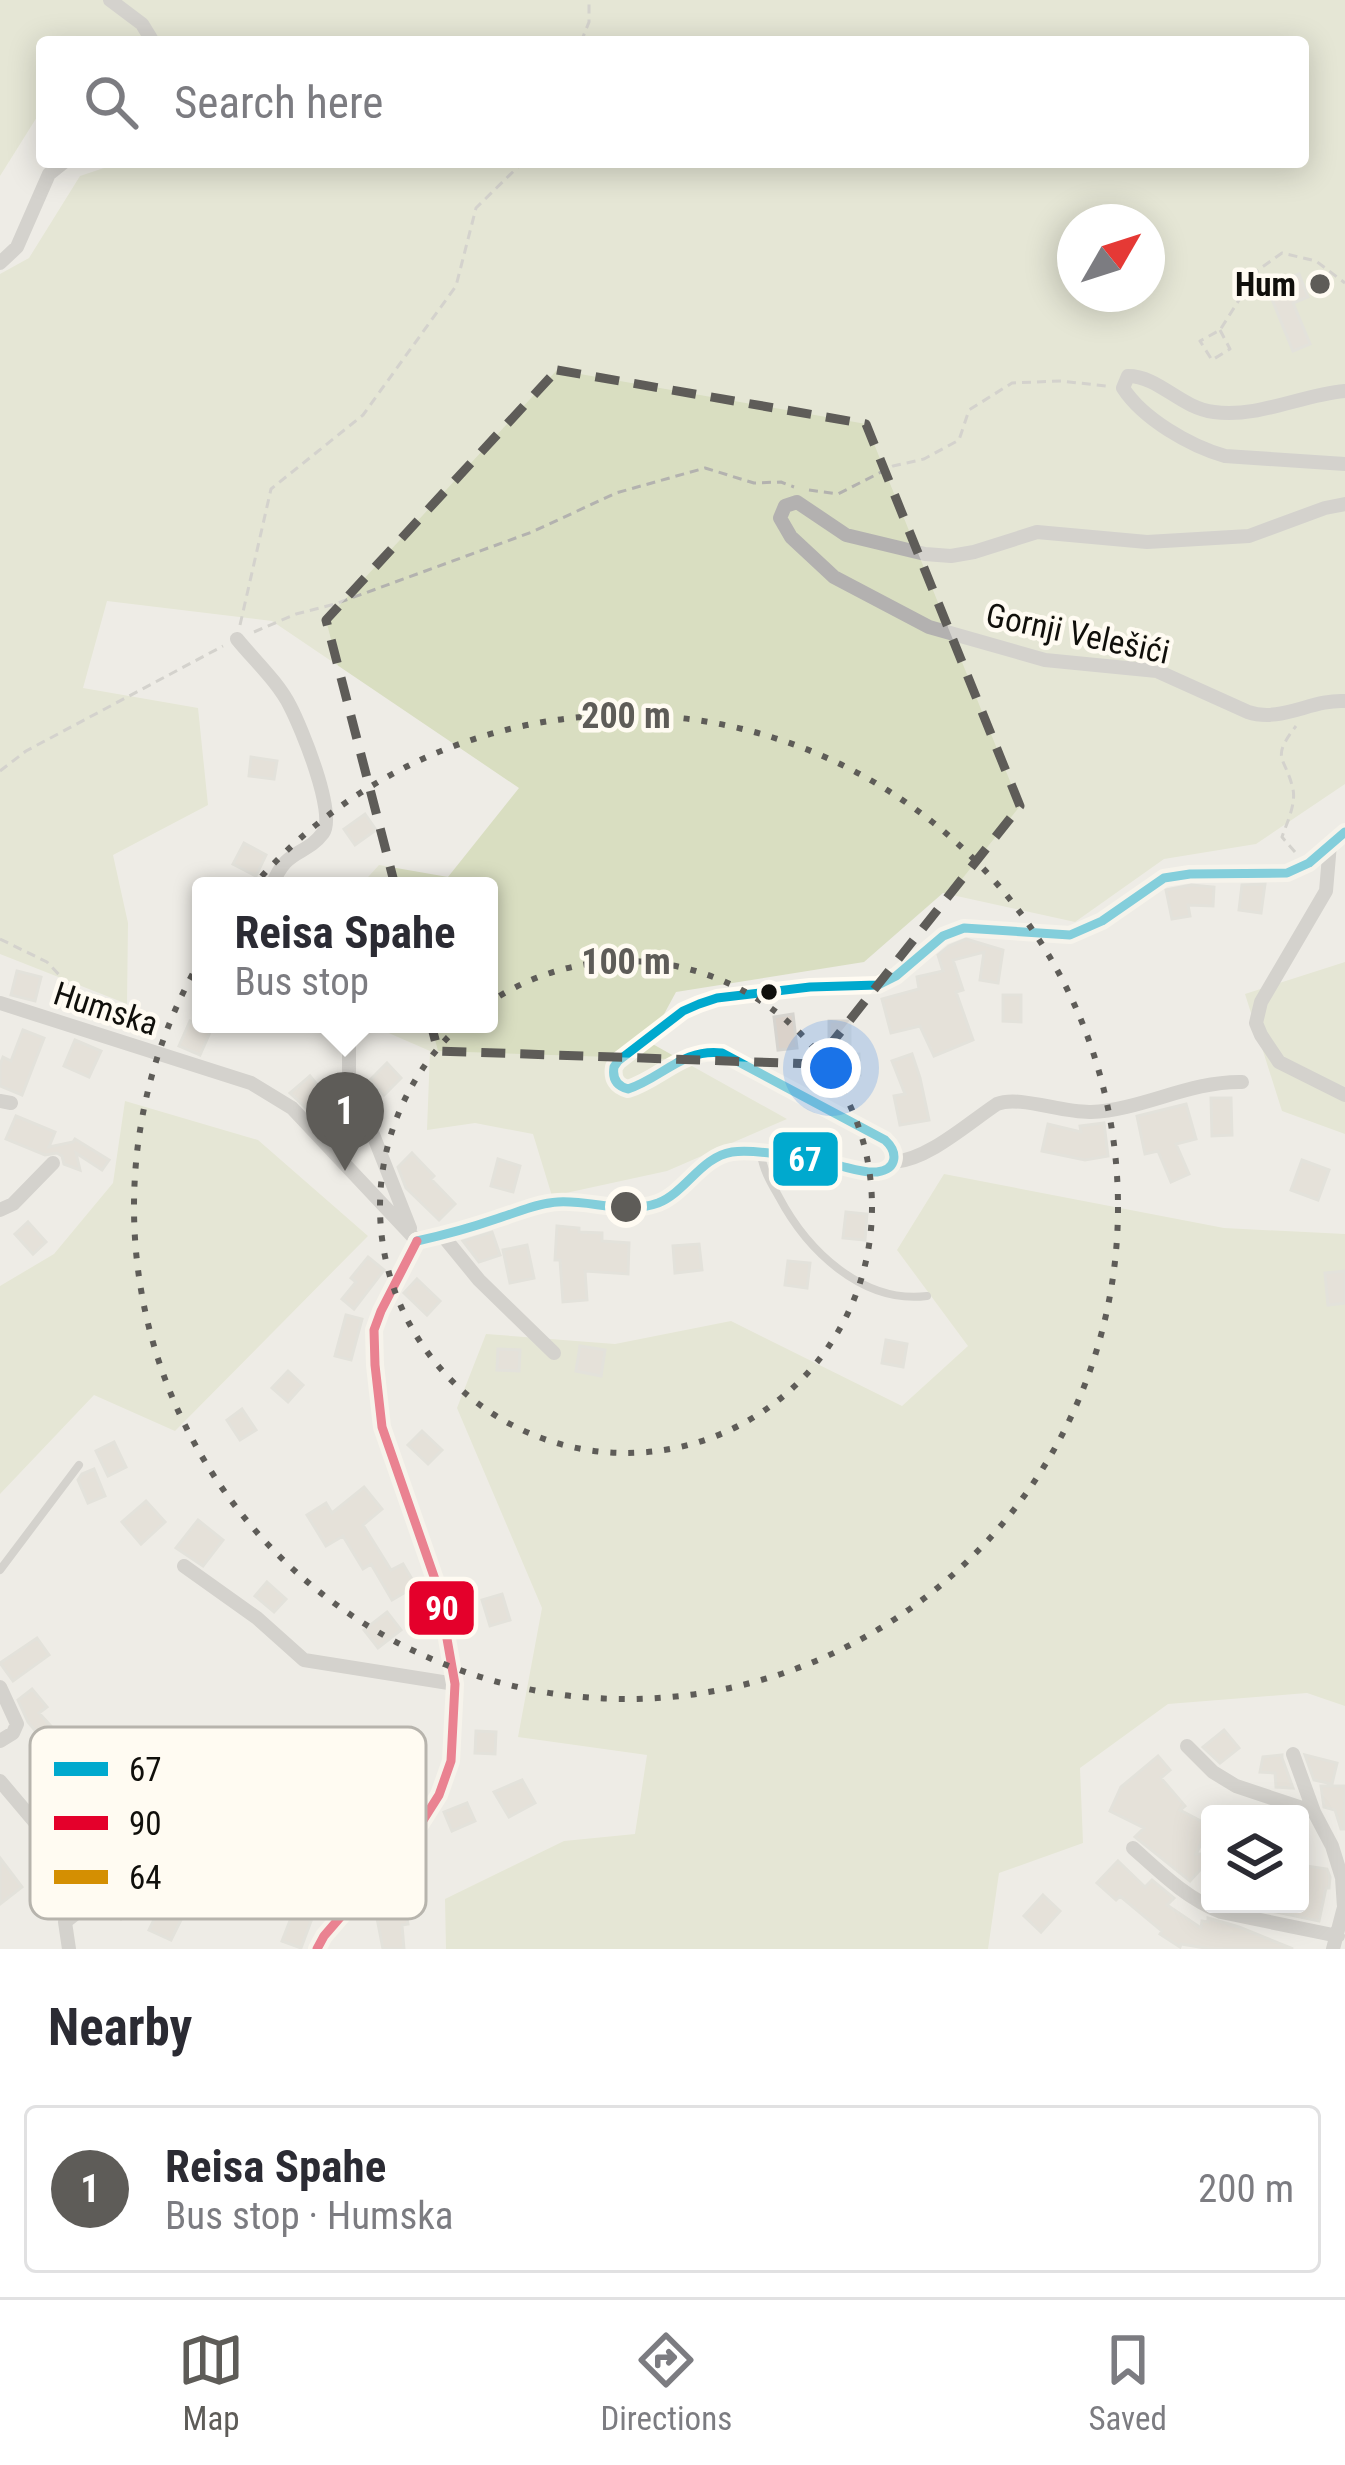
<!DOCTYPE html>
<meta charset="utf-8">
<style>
:root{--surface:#fff;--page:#f2f2f3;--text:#2b2b33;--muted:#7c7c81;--line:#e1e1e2;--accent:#5e5c58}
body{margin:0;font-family:"Roboto Condensed",sans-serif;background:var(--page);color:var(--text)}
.controls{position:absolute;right:36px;bottom:36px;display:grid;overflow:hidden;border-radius:12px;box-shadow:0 6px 30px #0003}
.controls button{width:108px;height:108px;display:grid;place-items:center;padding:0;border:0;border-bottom:3px solid var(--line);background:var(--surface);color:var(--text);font:60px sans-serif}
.compass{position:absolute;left:1057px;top:204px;width:108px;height:108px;border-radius:50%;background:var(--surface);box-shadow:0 6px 30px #0003;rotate:51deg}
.you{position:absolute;left:831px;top:1068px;width:42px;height:42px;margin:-30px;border:9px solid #fff;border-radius:50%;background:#1a73e8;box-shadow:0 0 0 18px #1a73e833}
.badge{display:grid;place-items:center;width:78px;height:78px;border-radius:50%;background:var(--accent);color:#fff;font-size:39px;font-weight:700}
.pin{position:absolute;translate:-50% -99px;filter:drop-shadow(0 3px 6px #0008)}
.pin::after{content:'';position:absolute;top:63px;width:42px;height:36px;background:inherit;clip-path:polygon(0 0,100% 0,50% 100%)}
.popup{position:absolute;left:192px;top:877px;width:306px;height:156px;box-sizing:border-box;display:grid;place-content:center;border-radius:12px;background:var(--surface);filter:drop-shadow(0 3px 9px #0005);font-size:39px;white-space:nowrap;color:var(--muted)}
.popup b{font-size:45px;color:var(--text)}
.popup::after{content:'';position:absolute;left:50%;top:100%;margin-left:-24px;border:24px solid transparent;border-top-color:var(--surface)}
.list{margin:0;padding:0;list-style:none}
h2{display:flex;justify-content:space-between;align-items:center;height:156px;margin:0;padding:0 48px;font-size:51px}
h2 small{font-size:39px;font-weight:400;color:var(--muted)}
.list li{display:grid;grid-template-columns:78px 1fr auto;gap:36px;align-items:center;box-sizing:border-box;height:168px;margin:0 24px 24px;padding:0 24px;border:3px solid var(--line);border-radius:12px}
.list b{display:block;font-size:45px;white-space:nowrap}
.list p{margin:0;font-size:39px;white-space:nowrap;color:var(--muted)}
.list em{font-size:39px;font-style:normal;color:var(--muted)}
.icon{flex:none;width:66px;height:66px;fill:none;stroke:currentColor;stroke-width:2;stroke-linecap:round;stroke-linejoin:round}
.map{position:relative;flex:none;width:1345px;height:1949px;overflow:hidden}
.search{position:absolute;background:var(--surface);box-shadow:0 6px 30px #0003;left:36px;right:36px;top:36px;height:132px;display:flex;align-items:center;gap:30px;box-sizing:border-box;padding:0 42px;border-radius:12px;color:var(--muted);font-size:45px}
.sheet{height:348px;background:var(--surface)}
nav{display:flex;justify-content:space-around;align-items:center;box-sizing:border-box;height:168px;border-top:3px solid var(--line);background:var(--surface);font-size:33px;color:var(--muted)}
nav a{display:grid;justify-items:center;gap:6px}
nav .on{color:var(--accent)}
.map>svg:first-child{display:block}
</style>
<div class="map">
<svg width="1345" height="1949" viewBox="0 0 1345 1949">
<rect width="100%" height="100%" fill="#eeece6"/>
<path fill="#d9dec1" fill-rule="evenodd" d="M 0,0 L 1345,0 L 1345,784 L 1256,844 L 1164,859 L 1075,922 L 943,893 L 864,962 L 676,992 L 649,1042 L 787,1119 L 667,1171 L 552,1196 L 533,1134 L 475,1123 L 427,1130 L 430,1051 L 368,1024 L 489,1024 L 489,886 L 360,886 L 379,865 L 448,877 L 519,788 L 272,621 L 107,601 L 83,688 L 198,708 L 208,805 L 113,855 L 128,923 L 127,1004 L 0,954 L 0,274 L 29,258 L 80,176 L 122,162 L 1303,162 L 1303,42 L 42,42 L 42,109 L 0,176 ZM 1075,222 L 1147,222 L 1147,294 L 1075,294 Z
M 1345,962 L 1345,1134 L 1282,1111 L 1245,994 Z
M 125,1101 L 258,1140 L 368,1236 L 175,1431 L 94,1395 L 0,1494 L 0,1286 L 54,1254 L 113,1183 Z
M 944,1174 L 1224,1228 L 1345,1234 L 1345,1706 L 1307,1693 L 1168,1704 L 1080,1768 L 1083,1843 L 999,1873 L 988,1949 L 446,1949 L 445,1899 L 564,1841 L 635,1834 L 647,1755 L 518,1737 L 542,1608 L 457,1408 L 486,1334 L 615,1344 L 731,1321 L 902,1406 L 968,1346 L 897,1250 Z"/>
<path fill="#dad2ca" stroke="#d6d4cf" stroke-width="3" d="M 1299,274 L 1308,297 L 1293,303 L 1310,344 L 1293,351 L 1267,287 Z
M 251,757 L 277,761 L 274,779 L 249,776 Z
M 365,814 L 376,830 L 355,845 L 344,829 Z
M 244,843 L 266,855 L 256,876 L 233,864 Z
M 1265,884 L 1261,913 L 1239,910 L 1242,885 Z
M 1191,885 L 1214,887 L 1213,906 L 1188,905 L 1190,916 L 1172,919 L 1166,890 Z
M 966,939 L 1003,950 L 998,983 L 980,980 L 984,952 L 953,960 L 963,990 L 956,992 L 973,1040 L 934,1056 L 920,1026 L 891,1033 L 882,999 L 919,989 L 917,977 L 943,971 L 938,955 L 949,946 Z
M 17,971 L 41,977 L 35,1001 L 11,995 Z
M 1003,995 L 1021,995 L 1021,1022 L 1003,1021 Z
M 793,1014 L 797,1048 L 778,1050 L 774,1017 Z
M 190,1021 L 211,1030 L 200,1055 L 179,1046 Z
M 829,1021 L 850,1021 L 850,1054 L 859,1054 L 860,1075 L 839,1075 L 838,1045 L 829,1045 Z
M 23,1030 L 44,1038 L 22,1095 L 0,1086 L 0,1065 L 3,1057 L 11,1061 Z
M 75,1040 L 101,1051 L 89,1077 L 64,1066 Z
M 912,1054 L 920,1078 L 929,1120 L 900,1125 L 894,1096 L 905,1094 L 892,1061 Z
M 387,1063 L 401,1078 L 384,1095 L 370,1080 Z
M 310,1076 L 319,1087 L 329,1077 L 344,1094 L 317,1118 L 290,1093 Z
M 1211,1098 L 1231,1098 L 1232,1135 L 1212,1136 Z
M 1186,1104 L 1196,1139 L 1176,1144 L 1189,1174 L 1171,1182 L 1158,1151 L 1145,1154 L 1137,1116 Z
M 16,1116 L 55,1132 L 49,1147 L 73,1142 L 75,1139 L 109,1160 L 102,1170 L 76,1153 L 80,1170 L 64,1164 L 62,1156 L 57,1153 L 45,1155 L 6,1139 Z
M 1104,1123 L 1108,1156 L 1085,1160 L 1042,1151 L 1048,1124 L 1081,1132 L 1080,1126 Z
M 412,1153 L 434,1176 L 431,1179 L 455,1204 L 439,1220 L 406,1188 L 398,1167 Z
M 498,1159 L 520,1166 L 513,1192 L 491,1186 Z
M 1302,1160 L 1329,1170 L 1318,1200 L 1291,1190 Z
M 846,1212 L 867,1214 L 865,1240 L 843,1238 Z
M 28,1222 L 46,1242 L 33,1254 L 15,1234 Z
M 557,1226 L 579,1228 L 579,1232 L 602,1233 L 602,1241 L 629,1243 L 628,1274 L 585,1271 L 587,1300 L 563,1302 L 560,1260 L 555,1260 Z
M 492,1232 L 500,1255 L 479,1262 L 463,1241 Z
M 699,1244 L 702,1270 L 675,1273 L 673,1246 Z
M 527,1245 L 534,1278 L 510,1283 L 503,1250 Z
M 368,1257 L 384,1270 L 354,1309 L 342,1299 L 356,1282 L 351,1278 Z
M 788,1261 L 810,1263 L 807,1288 L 785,1285 Z
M 1345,1271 L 1345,1303 L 1328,1305 L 1325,1273 Z
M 417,1279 L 440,1301 L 427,1315 L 404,1293 Z
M 346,1315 L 362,1319 L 351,1360 L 335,1356 Z
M 886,1340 L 907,1344 L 903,1367 L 882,1363 Z
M 580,1346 L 605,1350 L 601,1376 L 576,1371 Z
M 498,1349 L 520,1350 L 519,1371 L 497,1370 Z
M 288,1371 L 303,1385 L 288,1402 L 272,1388 Z
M 242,1409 L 256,1430 L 240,1440 L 227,1420 Z
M 422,1431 L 442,1450 L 428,1464 L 408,1445 Z
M 114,1442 L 126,1467 L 108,1476 L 96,1451 Z
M 94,1469 L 105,1496 L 88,1503 L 78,1480 L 82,1474 Z
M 364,1487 L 382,1509 L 363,1525 L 391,1570 L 403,1564 L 416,1586 L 392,1600 L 371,1564 L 363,1569 L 343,1536 L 326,1546 L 307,1515 L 326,1503 L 332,1513 Z
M 146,1501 L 165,1522 L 141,1544 L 122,1522 Z
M 198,1520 L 223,1540 L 203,1566 L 176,1548 Z
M 267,1582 L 286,1599 L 274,1612 L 255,1596 Z
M 502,1594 L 510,1620 L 490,1626 L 482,1600 Z
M 387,1612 L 401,1630 L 378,1648 L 364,1630 Z
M 37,1638 L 49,1655 L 13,1681 L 0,1663 Z
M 32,1689 L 47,1707 L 39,1713 L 70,1747 L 47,1768 L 32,1750 L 43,1740 L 28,1722 L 18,1700 Z
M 1224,1730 L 1239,1748 L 1220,1763 L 1203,1747 Z
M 476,1731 L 496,1732 L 495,1754 L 475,1753 Z
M 1282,1755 L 1282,1758 L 1293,1788 L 1276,1787 L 1275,1773 L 1260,1772 L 1263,1757 Z
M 1305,1755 L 1337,1763 L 1332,1784 L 1314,1780 Z
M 1158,1756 L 1170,1770 L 1161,1778 L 1185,1806 L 1180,1810 L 1210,1826 L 1196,1854 L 1210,1854 L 1210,1859 L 1190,1881 L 1135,1837 L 1144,1828 L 1110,1811 L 1121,1787 Z
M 522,1780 L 535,1803 L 509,1817 L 494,1792 Z
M 49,1784 L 64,1799 L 57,1806 L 81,1836 L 75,1841 L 69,1835 L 65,1838 L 54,1825 L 56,1823 L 33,1801 Z
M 1321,1786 L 1345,1786 L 1344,1829 L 1341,1829 L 1335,1810 L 1324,1807 Z
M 467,1803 L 475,1821 L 452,1831 L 444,1812 Z
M 103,1843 L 121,1865 L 112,1872 L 139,1901 L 121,1919 L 103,1900 L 103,1887 L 82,1860 Z
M 0,1858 L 22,1887 L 0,1904 Z
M 1118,1861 L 1145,1887 L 1152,1880 L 1174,1898 L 1167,1905 L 1201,1928 L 1202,1921 L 1208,1922 L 1208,1918 L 1239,1927 L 1293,1949 L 1211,1949 L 1181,1944 L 1180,1947 L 1160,1934 L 1162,1931 L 1120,1896 L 1116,1900 L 1097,1883 Z
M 1300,1865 L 1327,1869 L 1330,1877 L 1329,1888 L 1326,1888 L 1319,1921 L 1266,1910 L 1266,1904 L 1300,1904 Z
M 57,1879 L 72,1901 L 49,1917 L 34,1894 Z
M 1043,1895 L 1060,1911 L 1041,1932 L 1024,1916 Z
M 404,1903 L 408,1924 L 402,1925 L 404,1949 L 383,1949 L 375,1908 Z
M 159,1909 L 181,1920 L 171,1940 L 149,1930 Z
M 293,1913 L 311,1921 L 301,1948 L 282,1941 Z"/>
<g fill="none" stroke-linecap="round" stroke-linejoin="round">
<path stroke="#b3b2af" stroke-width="3" stroke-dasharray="9 6" stroke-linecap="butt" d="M 581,42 L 589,22 L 589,0
M 1220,330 L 1230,349 L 1212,360 L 1200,341 L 1220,330 L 1258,270 L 1282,253 L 1316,261 L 1345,283
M 809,490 L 838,494 L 893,466 L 924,459 L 959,440 L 969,410 L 1012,383 L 1061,381 L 1106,386
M 240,625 L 271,489 L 363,415 L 456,286 L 476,208 L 523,162
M 254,632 L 296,614 L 335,604 L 532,532 L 616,493 L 705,468 L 754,483 L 781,482 L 794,487
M 0,771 L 26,751 L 223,646
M 1295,852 L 1282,837 C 1287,822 1296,805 1293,789 C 1285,755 1270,760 1296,726
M 0,939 L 47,962 L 83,1000 L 94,1016"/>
<path stroke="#b3b1b0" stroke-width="8" d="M 761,1154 C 763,1170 771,1183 779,1197 C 807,1250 862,1304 927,1296
M 0,1570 L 79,1465"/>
<path stroke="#b3b1b0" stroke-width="14" d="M 110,0 L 142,24 L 153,42
M 0,263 L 17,247 L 49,174 L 64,162
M 1345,391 C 1301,395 1258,418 1214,412 C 1180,408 1159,376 1128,376 L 1123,388 C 1143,419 1190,446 1225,456 L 1345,464
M 1345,504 L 1325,508 L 1249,536 L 1147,542 L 1037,532 L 974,552 L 951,556 L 925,554 L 846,535 L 797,502 L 785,506 L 780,518 L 791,537 L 834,577 L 929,627 L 1045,660 L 1157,671 L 1248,712 C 1281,723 1312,699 1345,701
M 237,639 C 254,660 278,682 290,706 C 301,727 337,814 323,833 C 305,857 286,847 272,886
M 1330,844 L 1326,891 L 1261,1002 L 1256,1023 L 1261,1035 L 1279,1062 L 1345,1095
M 0,1003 L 251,1083 L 292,1108 L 417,1241
M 342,1024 L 349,1045 L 349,1074 L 410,1228
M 0,1101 L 11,1103
M 894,1162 C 929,1159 967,1124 997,1104 C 1019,1095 1062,1113 1091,1112 C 1142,1110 1189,1081 1242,1082
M 0,1210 L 13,1204 L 53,1163
M 443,1236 L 479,1280 L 554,1353
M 417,1241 C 444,1235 470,1228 496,1219 C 516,1213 537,1203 558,1202 C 592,1200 625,1215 658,1203 C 686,1192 701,1157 732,1152 C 760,1148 812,1161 841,1166 C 853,1169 865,1173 877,1172 C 898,1169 898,1152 885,1140 L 722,1053 C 683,1048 662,1078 628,1089 C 617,1086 612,1079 614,1067 L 618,1061 L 683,1011 L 699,1004 L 717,998 L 810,987 L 878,985 L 896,976 L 943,936 L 964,928 L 1070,935 L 1102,921 L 1164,878 L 1190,874 L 1287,873 L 1309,863 L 1345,832
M 184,1566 L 257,1618 L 304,1660 L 455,1684
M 0,1687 L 17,1724 L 13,1733 L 0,1741
M 1187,1746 L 1213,1772 L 1236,1786 L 1314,1812
M 1293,1754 L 1314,1812 L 1332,1846 L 1342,1878 L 1344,1907 L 1333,1949
M 0,1781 L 93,1891 L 92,1901 L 65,1922 L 69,1949
M 1133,1848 C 1161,1873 1186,1898 1221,1912 L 1338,1936
M 317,1949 L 324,1936 L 420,1825 L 439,1795 L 451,1761 L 455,1684 L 438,1588 L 382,1427 L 375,1365 L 374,1330 L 381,1311 L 417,1241"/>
<g stroke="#fffbf2" stroke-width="18">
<path id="bus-1" d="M 417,1241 C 444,1235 470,1228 496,1219 C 516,1213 537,1203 558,1202 C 592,1200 625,1215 658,1203 C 686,1192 701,1157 732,1152 C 760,1148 812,1161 841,1166 C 853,1169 865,1173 877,1172 C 898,1169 898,1152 885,1140 L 722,1053 C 683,1048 662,1078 628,1089 C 617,1086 612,1079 614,1067 L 618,1061 L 683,1011 L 699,1004 L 717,998 L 810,987 L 878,985 L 896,976 L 943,936 L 964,928 L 1070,935 L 1102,921 L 1164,878 L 1190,874 L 1287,873 L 1309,863 L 1345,832"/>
</g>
<g stroke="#fffbf2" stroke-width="18">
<path id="bus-2" d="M 317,1949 L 324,1936 L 420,1825 L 439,1795 L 451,1761 L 455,1684 L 438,1588 L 382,1427 L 375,1365 L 374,1330 L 381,1311 L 417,1241"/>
</g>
<use href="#bus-1" stroke="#00a9ce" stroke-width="9"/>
<use href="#bus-2" stroke="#e4002b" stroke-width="9"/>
</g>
<path d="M0 0H1345V1949H0ZM 557,370 L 866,424 L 1020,806 L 815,1064 L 438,1051 L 326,620 Z" fill="#eeece6" fill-opacity=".55" fill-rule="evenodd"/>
<path fill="none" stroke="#5e5c58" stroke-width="9" stroke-dasharray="24 15" stroke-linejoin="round" d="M 557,370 L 866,424 L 1020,806 L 815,1064 L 438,1051 L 326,620 Z"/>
<g fill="none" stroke="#5e5c58" stroke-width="6" stroke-dasharray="6 12">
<circle cx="626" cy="1207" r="246"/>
<circle cx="626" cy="1207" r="492"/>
</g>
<circle fill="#5e5c58" stroke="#fffbf2" stroke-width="4.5" cx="1320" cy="284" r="12"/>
<circle fill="#100f0b" stroke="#fffbf2" stroke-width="4.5" cx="769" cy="992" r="10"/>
<g text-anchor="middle" stroke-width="9" stroke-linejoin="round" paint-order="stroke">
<g font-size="33" font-weight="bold" fill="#100f0b" stroke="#fffbf2" text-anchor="end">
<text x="1296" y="296">Hum</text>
</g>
<g font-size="33" fill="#100f0b" stroke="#fffbf2">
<text transform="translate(1078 633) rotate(12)" y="12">Gornji Velešići</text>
<text transform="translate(106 1008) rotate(18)" y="12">Humska</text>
</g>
</g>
<rect x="30" y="1727" width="396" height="192" rx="18" fill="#fffbf2" stroke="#b7b4ad" stroke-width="3"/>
<rect x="54" y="1762" width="54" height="14" fill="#00a9ce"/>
<rect x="54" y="1816" width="54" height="14" fill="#e4002b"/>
<rect x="54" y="1870" width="54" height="14" fill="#d48f02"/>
<g font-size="33" fill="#100f0b">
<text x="129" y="1781">67</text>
<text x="129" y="1835">90</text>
<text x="129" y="1889">64</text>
</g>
<circle cx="626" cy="1207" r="18" fill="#5e5c58" stroke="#fffbf2" stroke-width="6"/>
<g font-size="36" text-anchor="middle" font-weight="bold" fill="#5e5c58" stroke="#fffbf2" stroke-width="9" stroke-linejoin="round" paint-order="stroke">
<text x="626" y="728">200 m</text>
<text x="626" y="974">100 m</text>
</g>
<g stroke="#fffbf2" stroke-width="4.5">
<rect x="771" y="1130" width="69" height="58" rx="12" fill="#00a9ce"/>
<rect x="407" y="1579" width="69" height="58" rx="12" fill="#e4002b"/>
</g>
<g font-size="33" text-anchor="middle" font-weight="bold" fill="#fff">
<text x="805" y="1171">67</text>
<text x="442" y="1620">90</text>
</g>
</svg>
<div class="controls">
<button><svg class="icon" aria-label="layers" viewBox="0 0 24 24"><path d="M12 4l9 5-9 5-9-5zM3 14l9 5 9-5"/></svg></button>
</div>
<svg class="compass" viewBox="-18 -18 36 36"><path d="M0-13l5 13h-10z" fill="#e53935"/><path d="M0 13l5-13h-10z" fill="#7c7c81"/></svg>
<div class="you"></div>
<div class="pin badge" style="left:345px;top:1171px">1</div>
<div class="popup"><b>Reisa Spahe</b>Bus stop</div>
<div class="search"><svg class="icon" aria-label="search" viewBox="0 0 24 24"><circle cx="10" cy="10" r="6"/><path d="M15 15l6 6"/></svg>Search here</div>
</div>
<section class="sheet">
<h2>Nearby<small></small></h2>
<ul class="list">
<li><span class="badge">1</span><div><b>Reisa Spahe</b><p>Bus stop · Humska</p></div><em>200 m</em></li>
</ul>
</section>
<nav>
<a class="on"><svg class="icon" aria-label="map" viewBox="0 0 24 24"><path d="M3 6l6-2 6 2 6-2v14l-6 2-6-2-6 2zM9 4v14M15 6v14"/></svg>Map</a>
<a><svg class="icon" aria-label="directions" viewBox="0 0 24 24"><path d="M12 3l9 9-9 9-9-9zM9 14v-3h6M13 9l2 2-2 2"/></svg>Directions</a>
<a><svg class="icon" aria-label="saved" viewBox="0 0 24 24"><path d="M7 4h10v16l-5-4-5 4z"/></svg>Saved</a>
</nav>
